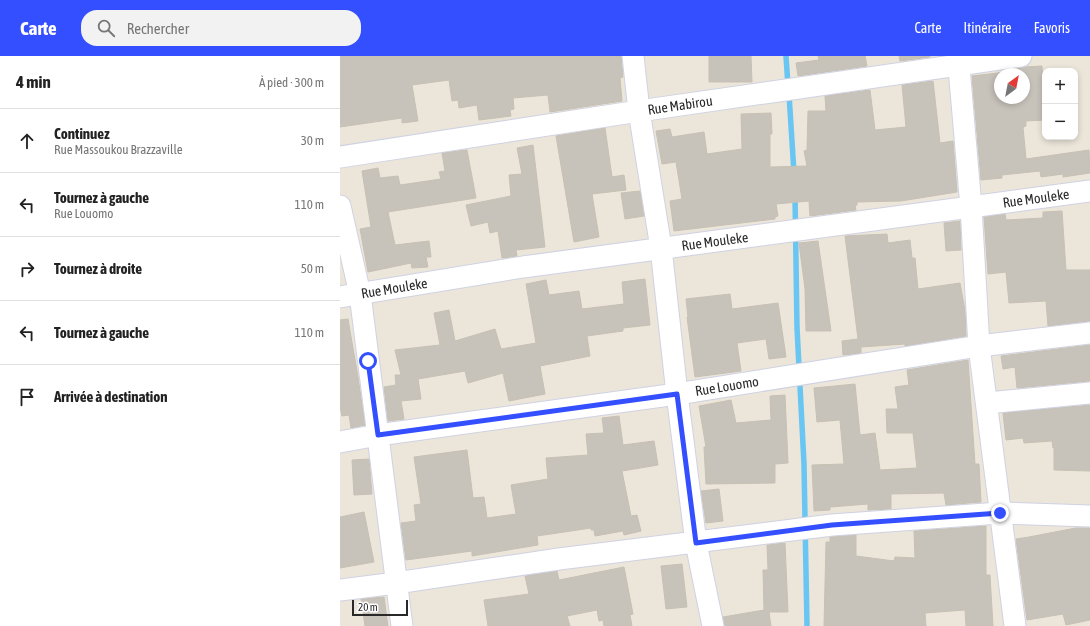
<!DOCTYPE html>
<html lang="fr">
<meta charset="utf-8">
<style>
:root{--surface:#fff;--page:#f2f2f2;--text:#222;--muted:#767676;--line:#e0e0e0;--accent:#344fff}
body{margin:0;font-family:"Asap Condensed",sans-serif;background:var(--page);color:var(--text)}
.controls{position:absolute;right:12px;top:12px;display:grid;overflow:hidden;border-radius:8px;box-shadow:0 2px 6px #0003}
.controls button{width:36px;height:36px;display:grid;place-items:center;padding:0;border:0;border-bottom:1px solid var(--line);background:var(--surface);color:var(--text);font:20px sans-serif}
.compass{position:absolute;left:654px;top:12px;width:36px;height:36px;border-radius:50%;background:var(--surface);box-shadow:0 2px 6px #0003;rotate:32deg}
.scale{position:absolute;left:12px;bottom:10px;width:56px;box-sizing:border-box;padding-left:4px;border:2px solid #292929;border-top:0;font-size:11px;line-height:14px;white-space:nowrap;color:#292929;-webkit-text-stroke:3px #fff;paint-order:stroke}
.stop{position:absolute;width:12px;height:12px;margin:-9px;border:3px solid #344fff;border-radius:50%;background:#fff}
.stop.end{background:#344fff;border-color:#fff;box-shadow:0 1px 4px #0008}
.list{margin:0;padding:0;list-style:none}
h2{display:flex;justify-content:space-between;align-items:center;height:52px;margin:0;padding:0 16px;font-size:17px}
h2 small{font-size:13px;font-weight:400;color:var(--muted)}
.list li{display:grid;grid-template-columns:26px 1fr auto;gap:12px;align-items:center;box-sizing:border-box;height:64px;padding:0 16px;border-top:1px solid var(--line)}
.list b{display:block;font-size:15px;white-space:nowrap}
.list p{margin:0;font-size:13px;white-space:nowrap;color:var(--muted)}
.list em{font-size:13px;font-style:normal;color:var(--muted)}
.icon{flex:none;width:22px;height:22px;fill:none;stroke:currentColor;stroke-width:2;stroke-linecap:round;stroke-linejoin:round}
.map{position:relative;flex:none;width:750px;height:570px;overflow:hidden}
header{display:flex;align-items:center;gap:24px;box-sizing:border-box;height:56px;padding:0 20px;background:var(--accent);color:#fff}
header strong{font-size:19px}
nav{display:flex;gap:22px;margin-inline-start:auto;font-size:14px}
.search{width:280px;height:36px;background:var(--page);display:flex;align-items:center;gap:10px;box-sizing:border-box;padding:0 14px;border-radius:16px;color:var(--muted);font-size:15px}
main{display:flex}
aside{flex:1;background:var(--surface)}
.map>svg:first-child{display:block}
</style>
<header>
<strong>Carte</strong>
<div class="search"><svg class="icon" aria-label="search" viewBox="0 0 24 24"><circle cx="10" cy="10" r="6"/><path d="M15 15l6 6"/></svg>Rechercher</div>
<nav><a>Carte</a><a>Itinéraire</a><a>Favoris</a></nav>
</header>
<main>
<aside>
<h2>4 min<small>À pied · 300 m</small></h2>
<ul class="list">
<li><svg class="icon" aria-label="ahead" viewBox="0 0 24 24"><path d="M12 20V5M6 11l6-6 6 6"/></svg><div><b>Continuez</b><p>Rue Massoukou Brazzaville</p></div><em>30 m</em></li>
<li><svg class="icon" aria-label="left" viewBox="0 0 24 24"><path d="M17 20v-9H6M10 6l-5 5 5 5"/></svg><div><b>Tournez à gauche</b><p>Rue Louomo</p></div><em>110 m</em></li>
<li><svg class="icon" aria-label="right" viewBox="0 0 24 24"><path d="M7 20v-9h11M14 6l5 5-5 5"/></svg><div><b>Tournez à droite</b></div><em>50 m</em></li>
<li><svg class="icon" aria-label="left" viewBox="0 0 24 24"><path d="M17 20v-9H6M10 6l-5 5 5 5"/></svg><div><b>Tournez à gauche</b></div><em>110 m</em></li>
<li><svg class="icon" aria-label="arrive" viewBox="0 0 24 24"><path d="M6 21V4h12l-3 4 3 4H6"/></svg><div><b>Arrivée à destination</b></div></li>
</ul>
</aside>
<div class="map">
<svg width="750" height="570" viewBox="0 0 750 570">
<rect width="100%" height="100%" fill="#ece5da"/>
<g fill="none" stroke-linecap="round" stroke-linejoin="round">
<path stroke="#69c6f2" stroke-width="5.5" d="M 446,0 L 448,30
M 449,38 L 454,117
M 455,140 L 457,272 L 464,408 L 467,570"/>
</g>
<path fill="#c7c2ba" stroke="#c7c1b4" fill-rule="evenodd" d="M 0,0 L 281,0 L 283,21 L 280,22 L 282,45 L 210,56 L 208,39 L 173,42 L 174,53 L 170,54 L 171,60 L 139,64 L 137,49 L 119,52 L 118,44 L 112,45 L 109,24 L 72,29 L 78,65 L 62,67 L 62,62 L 0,71 Z
M 369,0 L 411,0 L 412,26 L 369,26 Z
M 478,0 L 525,0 L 527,10 L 458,20 L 456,7 L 479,4 Z
M 559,0 L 590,0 L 590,1 L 560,5 Z
M 702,10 L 705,64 L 686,65 L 686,70 L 683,71 L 686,103 L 749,94 L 750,117 L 723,121 L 723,118 L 701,121 L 700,115 L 662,119 L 662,122 L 641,124 L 632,20 L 666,16 L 666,14 L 685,11 ZM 660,18 L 684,18 L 684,42 L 660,42 Z
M 593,25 L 600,87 L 613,85 L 617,136 L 561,145 L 517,146 L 517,149 L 515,150 L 516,154 L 470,160 L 469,145 L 436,148 L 438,160 L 435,161 L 435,163 L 334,175 L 330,145 L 342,143 L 336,106 L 322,108 L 316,75 L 330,73 L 332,81 L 364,76 L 367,98 L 402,93 L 401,58 L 431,57 L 432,78 L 430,78 L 430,111 L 467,110 L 464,95 L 467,94 L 468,55 L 486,55 L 485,40 L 530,34 L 535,74 L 566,71 L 562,29 Z
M 265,72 L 272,121 L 284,119 L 286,134 L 252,138 L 259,181 L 234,186 L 216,80 Z
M 193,89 L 205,191 L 176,194 L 177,200 L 162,202 L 158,175 L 150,177 L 148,166 L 131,170 L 126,149 L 171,140 L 169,119 L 182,118 L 177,92 Z
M 127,94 L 136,142 L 48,156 L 55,189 L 89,185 L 91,201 L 86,201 L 88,211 L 72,212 L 71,207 L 28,216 L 20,173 L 31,171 L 22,115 L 38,112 L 40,122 L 58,120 L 60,129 L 101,123 L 99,116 L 105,115 L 102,97 Z
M 300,135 L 304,160 L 285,163 L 281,137 Z
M 722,155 L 726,214 L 750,214 L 750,265 L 708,270 L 706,245 L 669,247 L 666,216 L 648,218 L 644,161 L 665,158 L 666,164 L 703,162 L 703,156 Z
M 620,165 L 621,194 L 606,195 L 604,167 Z
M 547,178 L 548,187 L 570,184 L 572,202 L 575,202 L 578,233 L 620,227 L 625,254 L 626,280 L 565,290 L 565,288 L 521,291 L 521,297 L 503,299 L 502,285 L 518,283 L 505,180 Z
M 478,185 L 491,275 L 466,275 L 465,233 L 459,187 Z
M 305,223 L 310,269 L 283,272 L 283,275 L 247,280 L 250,300 L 200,310 L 205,338 L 169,345 L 163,317 L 128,327 L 125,315 L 78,323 L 81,343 L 61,345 L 64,363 L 48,365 L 44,331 L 56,329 L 55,319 L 61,319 L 55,294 L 100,289 L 94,257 L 109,254 L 115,285 L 155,273 L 161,293 L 196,287 L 186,228 L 206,224 L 209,239 L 239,235 L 242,253 L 284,248 L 282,226 Z
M 390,238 L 392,253 L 438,247 L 446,301 L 429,303 L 426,283 L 397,287 L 401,315 L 355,321 L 347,261 L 348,261 L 346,243 Z
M 8,263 L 18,321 L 25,369 L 11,372 L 9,359 L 2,360 L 0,351 L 0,264 Z
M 750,289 L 750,325 L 677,332 L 675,311 L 663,313 L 661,300 Z
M 628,304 L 635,408 L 639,408 L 641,446 L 606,449 L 604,437 L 551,438 L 551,453 L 528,454 L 528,448 L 490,451 L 490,454 L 474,455 L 472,409 L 504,408 L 500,364 L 477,366 L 474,332 L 515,328 L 520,379 L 535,377 L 540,414 L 577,412 L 573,377 L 547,377 L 546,353 L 558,353 L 555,331 L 569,329 L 567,314 Z
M 445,339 L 448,407 L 435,408 L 435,427 L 366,428 L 364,391 L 366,391 L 359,350 L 391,344 L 396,367 L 431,364 L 430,340 Z
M 750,349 L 750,415 L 714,414 L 714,392 L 713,392 L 712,385 L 684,387 L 683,382 L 666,384 L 663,357 Z
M 279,360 L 283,389 L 314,385 L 318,409 L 282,415 L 291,460 L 297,459 L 301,475 L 284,479 L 283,475 L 255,480 L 254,474 L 251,474 L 251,472 L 197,480 L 198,489 L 132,500 L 132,495 L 66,504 L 61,467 L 76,465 L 74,449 L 81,448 L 74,401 L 127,394 L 133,442 L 144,441 L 147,462 L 176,458 L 171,429 L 208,423 L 206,402 L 248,399 L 246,378 L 264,377 L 262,362 Z
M 29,403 L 32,438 L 14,439 L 12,404 Z
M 379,433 L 383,465 L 366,467 L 361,435 Z
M 24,456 L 34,506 L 0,512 L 0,461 Z
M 646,470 L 646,519 L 650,519 L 653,570 L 626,570 L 625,554 L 585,557 L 586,570 L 484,570 L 486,486 L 490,486 L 490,481 L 516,479 L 516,500 L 554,505 L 555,501 L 575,502 L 574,475 Z
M 736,472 L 750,472 L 750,564 L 726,569 L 723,558 L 687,564 L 676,483 L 689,481 Z
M 445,487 L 448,556 L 429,556 L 431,570 L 385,570 L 383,561 L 424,554 L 423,514 L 428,514 L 427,489 Z
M 342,508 L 347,551 L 326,553 L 321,510 Z
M 284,511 L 293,558 L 290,559 L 292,570 L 264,570 L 263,564 L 259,565 L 257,554 L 227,560 L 230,570 L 148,570 L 144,544 L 189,538 L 185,520 L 217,515 L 219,524 Z
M 44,541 L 48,570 L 25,570 L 21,543 Z"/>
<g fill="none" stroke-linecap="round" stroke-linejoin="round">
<g stroke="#cfd2e3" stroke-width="23">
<g id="street">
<path d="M 293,0 L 299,55 L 321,192 L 337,338 L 356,487 L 373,570"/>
<path d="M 618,0 L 631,151 L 639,290 L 675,570"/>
<path id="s1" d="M 0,101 L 299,55 L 681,0"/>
<path d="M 0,150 L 20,238 L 62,570"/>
<path id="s2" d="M 0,241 L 183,211 L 750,135"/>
<path d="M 647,347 L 750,337"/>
<path id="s3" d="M 0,386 L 38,379 L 337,338 L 639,290 L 750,277"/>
<path d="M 0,534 L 56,527 L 219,503 L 492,469 L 660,457 L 750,460"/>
</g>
</g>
<use href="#street" stroke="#fff" stroke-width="21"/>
</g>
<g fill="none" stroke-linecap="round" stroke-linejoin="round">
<path stroke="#344fff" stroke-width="5" d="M 28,305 L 38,379 L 337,338 L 356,487 L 492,469 L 660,457"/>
</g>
<g text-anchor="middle" stroke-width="3.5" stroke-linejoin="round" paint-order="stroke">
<g font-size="14" fill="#292929" stroke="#fff">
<text dy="5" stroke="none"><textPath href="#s1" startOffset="344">Rue Mabirou</textPath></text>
<text dy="5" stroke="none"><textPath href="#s2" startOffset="703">Rue Mouleke</textPath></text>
<text dy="5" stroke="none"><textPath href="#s2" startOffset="379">Rue Mouleke</textPath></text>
<text dy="5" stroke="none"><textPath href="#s2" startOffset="55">Rue Mouleke</textPath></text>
<text dy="5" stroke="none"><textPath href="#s3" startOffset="391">Rue Louomo</textPath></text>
</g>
</g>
</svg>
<div class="controls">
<button>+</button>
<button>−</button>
</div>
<svg class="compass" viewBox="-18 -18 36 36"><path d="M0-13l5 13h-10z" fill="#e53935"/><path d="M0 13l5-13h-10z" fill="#767676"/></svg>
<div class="scale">20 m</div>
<div class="stop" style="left:28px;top:305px"></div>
<div class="stop end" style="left:660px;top:457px"></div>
</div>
</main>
